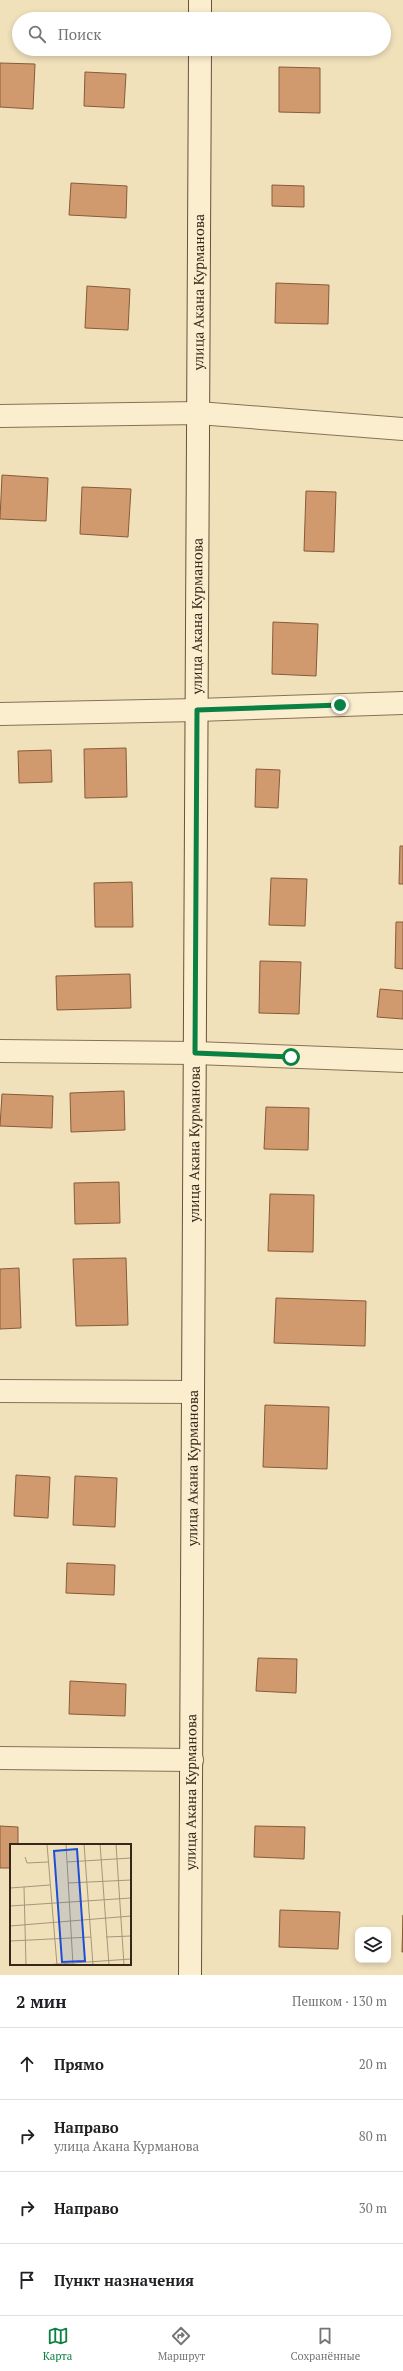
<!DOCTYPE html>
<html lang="ru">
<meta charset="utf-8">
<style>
:root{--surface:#fff;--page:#f6f6f6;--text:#202124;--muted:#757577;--line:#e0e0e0;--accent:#0b8043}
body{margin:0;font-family:"PT Serif",serif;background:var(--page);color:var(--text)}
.controls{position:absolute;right:12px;bottom:12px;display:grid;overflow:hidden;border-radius:8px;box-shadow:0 2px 6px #0003}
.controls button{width:36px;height:36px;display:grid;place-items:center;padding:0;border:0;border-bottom:1px solid var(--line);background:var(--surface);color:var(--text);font:20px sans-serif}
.stop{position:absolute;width:12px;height:12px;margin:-9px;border:3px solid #0b8043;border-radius:50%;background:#fff}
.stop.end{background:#0b8043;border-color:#fff;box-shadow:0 1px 4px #0008}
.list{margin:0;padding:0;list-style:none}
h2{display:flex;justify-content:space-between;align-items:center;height:52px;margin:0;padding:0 16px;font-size:17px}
h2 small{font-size:13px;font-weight:400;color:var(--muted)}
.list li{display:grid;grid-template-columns:26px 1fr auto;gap:12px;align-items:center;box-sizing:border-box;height:72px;padding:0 16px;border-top:1px solid var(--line)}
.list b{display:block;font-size:15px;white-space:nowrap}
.list p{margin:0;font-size:13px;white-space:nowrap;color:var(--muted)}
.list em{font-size:13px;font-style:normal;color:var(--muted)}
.icon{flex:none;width:22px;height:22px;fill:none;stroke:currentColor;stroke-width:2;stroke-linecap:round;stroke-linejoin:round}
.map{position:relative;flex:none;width:403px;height:1975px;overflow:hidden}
.search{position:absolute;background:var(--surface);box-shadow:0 2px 6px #0003;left:12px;right:12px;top:12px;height:44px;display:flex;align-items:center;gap:10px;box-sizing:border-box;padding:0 14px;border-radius:22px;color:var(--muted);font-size:15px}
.sheet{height:340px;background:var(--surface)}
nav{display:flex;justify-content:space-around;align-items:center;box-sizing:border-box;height:56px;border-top:1px solid var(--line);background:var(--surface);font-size:11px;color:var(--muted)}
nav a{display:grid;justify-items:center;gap:2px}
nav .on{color:var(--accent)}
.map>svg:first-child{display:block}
</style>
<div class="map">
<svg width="403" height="1975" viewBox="0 0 403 1975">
<rect width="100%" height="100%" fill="#f0e1bb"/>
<path fill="#d09a6e" stroke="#885a39" d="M 0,63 L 35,64 L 33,109 L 0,107 Z
M 279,67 L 320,68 L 320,113 L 279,112 Z
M 85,72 L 126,74 L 124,108 L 84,106 Z
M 71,183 L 127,186 L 126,218 L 69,215 Z
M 272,185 L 304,186 L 304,207 L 272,206 Z
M 276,283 L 329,285 L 328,324 L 275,323 Z
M 87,286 L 130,289 L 128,330 L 85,328 Z
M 2,475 L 48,478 L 46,521 L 0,519 Z
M 82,487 L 131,489 L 128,537 L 80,534 Z
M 306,491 L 336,492 L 334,552 L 304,551 Z
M 273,622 L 318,624 L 316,676 L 272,674 Z
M 126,748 L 127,797 L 85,798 L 84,749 Z
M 51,750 L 52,782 L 19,783 L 18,751 Z
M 256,769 L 280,770 L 278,808 L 255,807 Z
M 400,846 L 403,846 L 403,884 L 399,884 Z
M 271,878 L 307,879 L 305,926 L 269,925 Z
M 132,882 L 133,927 L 95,927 L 94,883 Z
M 396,922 L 403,922 L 403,969 L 395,968 Z
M 260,961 L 301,962 L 299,1014 L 259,1013 Z
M 130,974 L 131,1008 L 57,1010 L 56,976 Z
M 380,989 L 403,991 L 403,1019 L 377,1017 Z
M 124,1091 L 125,1130 L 71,1132 L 70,1093 Z
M 2,1094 L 53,1096 L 52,1128 L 0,1126 Z
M 266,1107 L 309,1108 L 308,1150 L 264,1149 Z
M 119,1182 L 120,1223 L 75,1224 L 74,1183 Z
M 270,1194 L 314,1195 L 313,1252 L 268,1251 Z
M 126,1258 L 128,1325 L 76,1326 L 73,1259 Z
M 19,1268 L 21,1328 L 0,1329 L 0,1269 Z
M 276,1298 L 366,1301 L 365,1346 L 274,1343 Z
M 265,1405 L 329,1407 L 327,1469 L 263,1467 Z
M 16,1475 L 50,1477 L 48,1518 L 14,1516 Z
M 75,1476 L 117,1478 L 115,1527 L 73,1525 Z
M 67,1563 L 115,1565 L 114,1595 L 66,1593 Z
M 258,1658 L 297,1659 L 296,1693 L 256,1691 Z
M 70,1681 L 126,1684 L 125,1716 L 69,1714 Z
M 0,1826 L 18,1827 L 18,1845 L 11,1845 L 11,1868 L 0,1868 Z
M 255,1826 L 305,1827 L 304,1859 L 254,1857 Z
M 280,1910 L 340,1912 L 338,1949 L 279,1947 Z
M 403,1915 L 403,1952 L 402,1952 Z"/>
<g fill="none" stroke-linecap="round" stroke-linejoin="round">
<g stroke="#877154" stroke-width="24">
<path id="minor" d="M 0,416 L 198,413 L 403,429
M 0,714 L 197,710 L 403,703
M 0,1051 L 195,1053 L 403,1061
M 0,1391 L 193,1392
M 0,1758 L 192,1760"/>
</g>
<g stroke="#695238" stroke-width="24">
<g id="secondary">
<path d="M 200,19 L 200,0"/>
<path id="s1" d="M 190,1975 L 200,49"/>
</g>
</g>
<use href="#minor" stroke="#fbeece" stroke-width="22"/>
<use href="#secondary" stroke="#fbeece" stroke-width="22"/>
</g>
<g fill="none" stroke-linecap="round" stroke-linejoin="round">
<path stroke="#0b8043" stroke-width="5" d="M 291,1057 L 195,1053 L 197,710 L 340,705"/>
</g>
<g text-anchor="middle" stroke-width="3.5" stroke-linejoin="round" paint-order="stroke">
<g font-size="14" fill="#35281a" stroke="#f7ebca">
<text dy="5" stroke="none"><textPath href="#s1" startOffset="1683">улица Акана Курманова</textPath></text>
<text dy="5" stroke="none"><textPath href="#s1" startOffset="1359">улица Акана Курманова</textPath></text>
<text dy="5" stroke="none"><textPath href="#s1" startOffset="831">улица Акана Курманова</textPath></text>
<text dy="5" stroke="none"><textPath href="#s1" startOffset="507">улица Акана Курманова</textPath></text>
<text dy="5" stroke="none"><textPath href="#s1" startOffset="183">улица Акана Курманова</textPath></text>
</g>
</g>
<g transform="translate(10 1844)">
<rect width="121" height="121" fill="#f0e1bb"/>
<path fill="none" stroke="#a5977b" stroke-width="1" d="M 37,0 L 47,121M 56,0 L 63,121M 74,0 L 83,121M 90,0 L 99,121M 106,0 L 114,121M 15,13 L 17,19 L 38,18M 57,18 L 121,14M 58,39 L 121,36M 14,43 L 16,121M 0,44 L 40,41M 0,62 L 121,54M 0,82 L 121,72M 96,93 L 121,92M 0,97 L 81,93M 34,121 L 121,115"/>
<path fill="#1d4ed8" fill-opacity="0.15" stroke="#1d4ed8" stroke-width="2" d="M 67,5 L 75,117 L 52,118 L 44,7 Z"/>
<rect width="121" height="121" fill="none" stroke="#35281a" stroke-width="2"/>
</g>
</svg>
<div class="controls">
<button><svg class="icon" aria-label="layers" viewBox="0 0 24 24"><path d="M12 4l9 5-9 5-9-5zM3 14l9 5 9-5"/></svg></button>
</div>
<div class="stop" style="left:291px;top:1057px"></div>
<div class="stop end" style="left:340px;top:705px"></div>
<div class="search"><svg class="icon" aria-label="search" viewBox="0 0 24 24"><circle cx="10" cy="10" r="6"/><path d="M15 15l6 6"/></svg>Поиск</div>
</div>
<section class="sheet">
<h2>2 мин<small>Пешком · 130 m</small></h2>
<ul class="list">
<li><svg class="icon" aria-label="ahead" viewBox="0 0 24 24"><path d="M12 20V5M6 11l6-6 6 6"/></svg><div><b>Прямо</b></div><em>20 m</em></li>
<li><svg class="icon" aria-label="right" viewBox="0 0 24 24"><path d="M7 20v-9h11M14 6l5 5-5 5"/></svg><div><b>Направо</b><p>улица Акана Курманова</p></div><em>80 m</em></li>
<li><svg class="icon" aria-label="right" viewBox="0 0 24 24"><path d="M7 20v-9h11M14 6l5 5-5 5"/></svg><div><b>Направо</b></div><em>30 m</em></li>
<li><svg class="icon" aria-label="arrive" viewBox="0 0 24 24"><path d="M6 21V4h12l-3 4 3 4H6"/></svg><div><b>Пункт назначения</b></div></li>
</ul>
</section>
<nav>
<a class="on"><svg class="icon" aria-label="map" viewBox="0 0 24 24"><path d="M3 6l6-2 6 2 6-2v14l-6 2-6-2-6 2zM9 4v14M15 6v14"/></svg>Карта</a>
<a><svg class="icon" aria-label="directions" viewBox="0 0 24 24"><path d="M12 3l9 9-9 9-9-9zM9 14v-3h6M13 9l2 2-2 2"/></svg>Маршрут</a>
<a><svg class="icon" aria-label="saved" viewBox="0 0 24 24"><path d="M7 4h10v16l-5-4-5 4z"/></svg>Сохранённые</a>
</nav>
